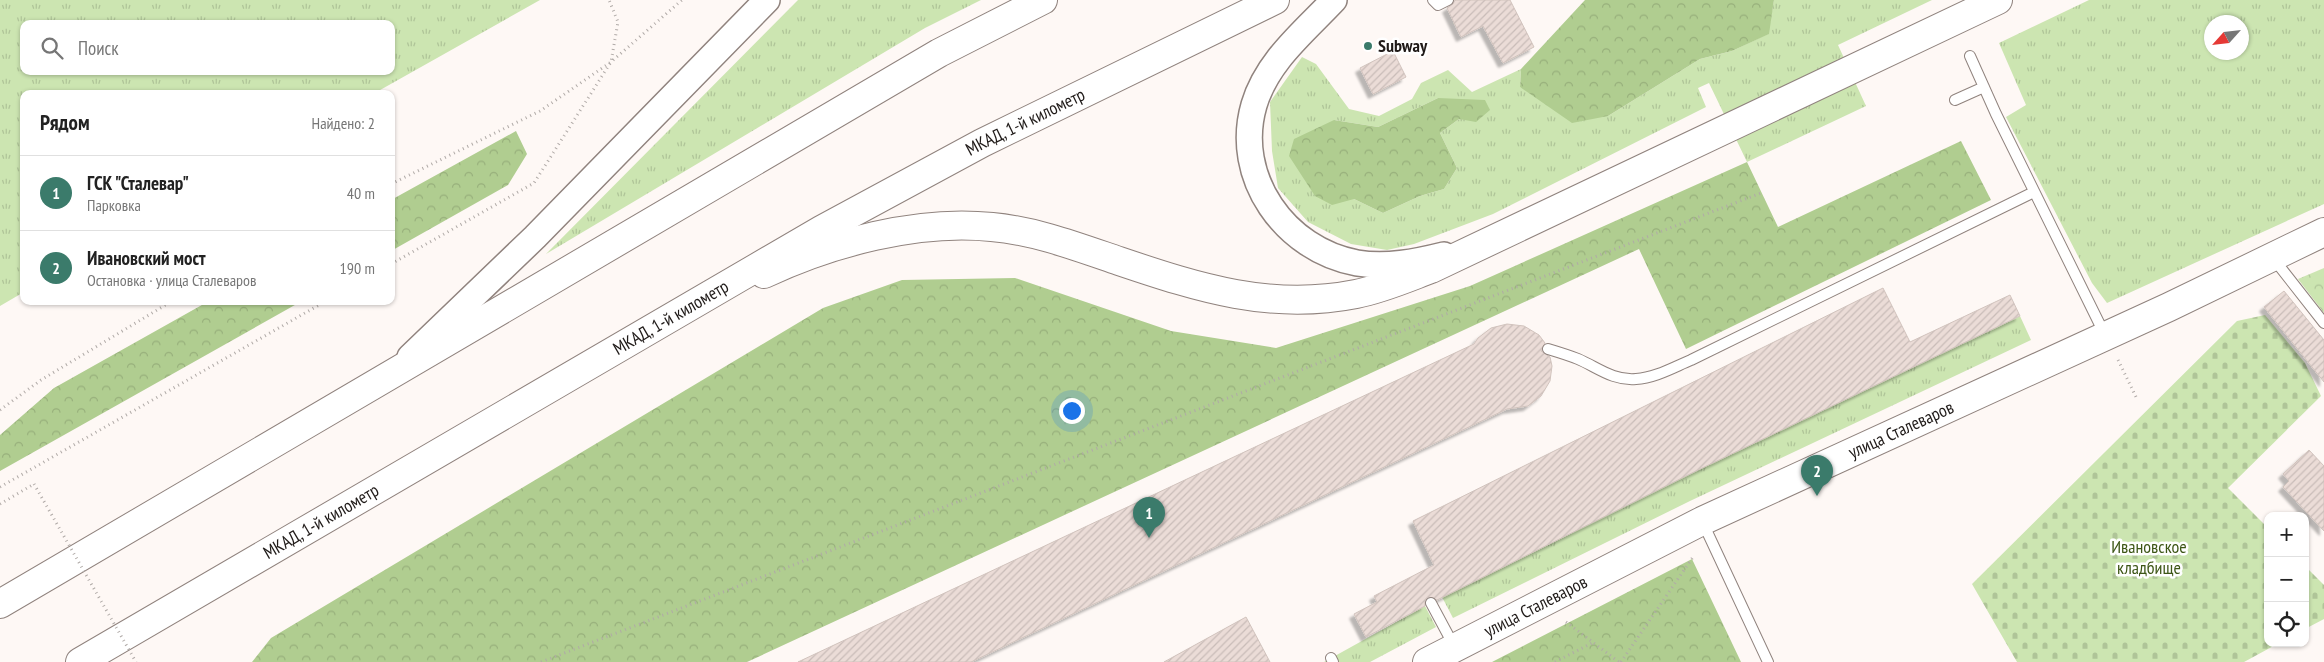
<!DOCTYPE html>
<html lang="ru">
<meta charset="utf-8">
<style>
:root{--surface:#fff;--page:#f2f2f2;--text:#222;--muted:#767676;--line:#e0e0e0;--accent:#3b7b6b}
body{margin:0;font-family:"PT Sans Narrow",sans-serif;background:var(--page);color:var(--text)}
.controls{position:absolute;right:15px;bottom:15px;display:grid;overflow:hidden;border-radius:10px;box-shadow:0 1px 4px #0004}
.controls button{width:45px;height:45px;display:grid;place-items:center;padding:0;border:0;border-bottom:1px solid var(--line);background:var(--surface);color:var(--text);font:25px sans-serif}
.compass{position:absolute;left:2204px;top:15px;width:45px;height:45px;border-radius:50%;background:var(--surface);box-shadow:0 1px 4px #0004;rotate:243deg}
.you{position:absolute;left:1071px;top:410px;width:18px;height:18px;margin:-12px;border:4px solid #fff;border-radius:50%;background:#1a73e8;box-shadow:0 0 0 8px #1a73e833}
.badge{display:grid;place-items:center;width:32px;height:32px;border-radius:50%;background:var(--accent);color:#fff;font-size:16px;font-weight:700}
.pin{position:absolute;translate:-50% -41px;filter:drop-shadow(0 1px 2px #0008)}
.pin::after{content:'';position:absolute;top:26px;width:18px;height:15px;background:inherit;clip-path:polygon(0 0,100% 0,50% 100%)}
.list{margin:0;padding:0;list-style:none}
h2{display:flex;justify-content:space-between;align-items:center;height:65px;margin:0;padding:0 20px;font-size:21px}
h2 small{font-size:16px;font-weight:400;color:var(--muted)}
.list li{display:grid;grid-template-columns:32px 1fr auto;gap:15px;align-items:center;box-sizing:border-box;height:75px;padding:0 20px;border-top:1px solid var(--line)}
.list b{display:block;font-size:19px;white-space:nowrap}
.list p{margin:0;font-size:16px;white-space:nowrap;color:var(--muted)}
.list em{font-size:16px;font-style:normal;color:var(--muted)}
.icon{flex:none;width:28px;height:28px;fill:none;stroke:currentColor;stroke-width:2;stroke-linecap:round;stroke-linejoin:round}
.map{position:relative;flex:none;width:2324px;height:662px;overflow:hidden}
.search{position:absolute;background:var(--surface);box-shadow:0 1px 4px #0004;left:20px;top:20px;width:375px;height:55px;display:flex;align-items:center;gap:12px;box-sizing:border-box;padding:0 18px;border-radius:10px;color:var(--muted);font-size:19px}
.panel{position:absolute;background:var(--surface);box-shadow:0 1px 4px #0004;left:20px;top:90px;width:375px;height:215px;border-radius:10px}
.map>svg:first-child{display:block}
</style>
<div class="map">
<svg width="2324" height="662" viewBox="0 0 2324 662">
<defs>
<pattern id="grass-tufts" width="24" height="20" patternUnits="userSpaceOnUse" patternTransform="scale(1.25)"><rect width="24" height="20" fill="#cce5b1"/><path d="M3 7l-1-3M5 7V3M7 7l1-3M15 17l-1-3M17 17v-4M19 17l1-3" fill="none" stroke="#afc498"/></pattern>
<pattern id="forest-crowns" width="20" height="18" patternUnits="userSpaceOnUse" patternTransform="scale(1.25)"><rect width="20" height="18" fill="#b0cd90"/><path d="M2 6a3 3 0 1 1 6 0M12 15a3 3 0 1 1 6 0" fill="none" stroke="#97af7b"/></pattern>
<pattern id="cemetery-stones" width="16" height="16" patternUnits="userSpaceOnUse" patternTransform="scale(1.25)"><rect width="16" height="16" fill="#cce5b1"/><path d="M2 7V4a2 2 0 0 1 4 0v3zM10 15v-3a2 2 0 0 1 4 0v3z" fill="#afc498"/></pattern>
<pattern id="park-crowns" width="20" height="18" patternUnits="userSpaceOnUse" patternTransform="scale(1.25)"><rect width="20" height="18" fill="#cce5b1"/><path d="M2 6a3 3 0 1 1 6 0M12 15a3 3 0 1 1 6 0" fill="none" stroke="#afc498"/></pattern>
<pattern id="building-hatch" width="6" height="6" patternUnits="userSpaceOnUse" patternTransform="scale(1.25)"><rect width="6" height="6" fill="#ebdcd7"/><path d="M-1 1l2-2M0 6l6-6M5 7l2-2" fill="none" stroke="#c9bcb8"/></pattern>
<filter id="shadow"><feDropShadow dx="-4.5" dy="4.5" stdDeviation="1" flood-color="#0004"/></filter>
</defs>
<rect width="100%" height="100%" fill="#fef8f5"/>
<path fill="url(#grass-tufts)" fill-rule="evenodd" d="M 0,0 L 540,0 L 373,94 L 24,94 L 24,292 L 0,306 ZM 24,24 L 391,24 L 391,71 L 24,71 Z
M 798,0 L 981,0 L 925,28 L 546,254 Z
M 1774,0 L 1932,0 L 1838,45 L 1866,106 L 1747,162 L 1709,83 L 1698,88 L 1706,107 L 1493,214 L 1414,244 L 1387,250 L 1351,244 L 1308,222 L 1278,188 L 1272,151 L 1270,102 L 1302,57 L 1316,64 L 1349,109 L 1379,116 L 1412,99 L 1421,83 L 1448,70 L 1472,92 L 1521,69 L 1520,87 L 1608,116 L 1700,59 L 1732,51 L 1768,34 ZM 1438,98 L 1459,119 L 1440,133 L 1457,168 L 1444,189 L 1420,196 L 1383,213 L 1354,199 L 1334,120 L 1378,127 Z
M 2089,0 L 2324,0 L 2324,204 L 2107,303 L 2092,283 L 2006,117 L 2026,105 L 1999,43 ZM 2212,22 L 2242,22 L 2242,52 L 2212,52 Z
M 2020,316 L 2031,340 L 1690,501 L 1453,618 L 1442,597 L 1698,470 Z
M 1425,606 L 1436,627 L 1370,662 L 1324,662 Z"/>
<path fill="url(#forest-crowns)" d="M 1585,0 L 1774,0 L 1769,34 L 1732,51 L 1700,59 L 1608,116 L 1572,123 L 1520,87 L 1521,69 Z
M 1438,98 L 1485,100 L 1490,110 L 1476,122 L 1459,119 L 1440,133 L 1457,168 L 1444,189 L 1420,196 L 1383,213 L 1354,199 L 1332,205 L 1315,196 L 1289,156 L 1294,139 L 1334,120 L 1378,127 Z
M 516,131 L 527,154 L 508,185 L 391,251 L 391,200 Z
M 1961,141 L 1991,200 L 1686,349 L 1639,249 L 747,662 L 252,662 L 271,638 L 823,308 L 902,280 L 1015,278 L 1171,331 L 1276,348 L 1470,286 L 1747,162 L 1778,227 Z
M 209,301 L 302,301 L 0,471 L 0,435 L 54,388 Z
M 1692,559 L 1741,662 L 1492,662 Z"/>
<path fill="url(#cemetery-stones)" d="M 2265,315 L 2305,363 L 2321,396 L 2228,488 L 2268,528 L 2268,643 L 2279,643 L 2244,662 L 2017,662 L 1972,584 L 2237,321 Z
M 2305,566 L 2324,585 L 2324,619 L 2305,629 Z"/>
<path fill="url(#park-crowns)" d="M 2324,268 L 2324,313 L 2298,279 Z"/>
<path fill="url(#building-hatch)" stroke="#d1c3bd" filter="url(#shadow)" d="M 1455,0 L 1510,0 L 1534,47 L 1503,63 L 1483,26 L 1461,37 L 1447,8 L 1453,4 Z
M 1393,51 L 1406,77 L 1373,94 L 1360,68 Z
M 1883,288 L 1910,342 L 2010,295 L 2020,316 L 1698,470 L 1437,600 L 1428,597 L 1425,600 L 1425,606 L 1366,637 L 1354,614 L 1377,602 L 1374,596 L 1434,565 L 1413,521 Z
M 2284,291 L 2324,340 L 2324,382 L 2264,307 Z
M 1507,324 L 1524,326 L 1539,335 L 1545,343 L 1541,351 L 1550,357 L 1552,366 L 1550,381 L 1541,396 L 1528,406 L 1507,409 L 971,662 L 798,662 L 1474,344 L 1478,338 L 1491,328 Z
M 2309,450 L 2324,466 L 2324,531 L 2283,487 L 2289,481 L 2283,474 Z
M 1246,617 L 1270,662 L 1164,662 Z"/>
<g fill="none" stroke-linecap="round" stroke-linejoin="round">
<g stroke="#90837e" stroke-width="12">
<path id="service" d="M 1433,0 L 1438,5 L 1448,0
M 1970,56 L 1996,114 L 2105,335
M 1955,100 L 1984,87
M 2273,258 L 2324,323
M 1548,349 C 1558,352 1568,355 1578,359 C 1597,367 1613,381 1636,379 C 1655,378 1674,367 1691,360 L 2034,192
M 1703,523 L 1768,662
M 1431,603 L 1454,646
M 1331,658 L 1333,662"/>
</g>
<g stroke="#90837e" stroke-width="28">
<path id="tertiary" d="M 1334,0 C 1304,32 1267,61 1254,105 C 1233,177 1285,250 1357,263 C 1386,268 1416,262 1444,255
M 410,357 L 535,237 L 767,0"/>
</g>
<g stroke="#90837e" stroke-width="30">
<g id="secondary">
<path d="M 764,274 C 830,243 918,219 992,227 C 1036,231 1078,247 1119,261 C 1199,288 1271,311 1356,294 C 1382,289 1407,278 1431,269 L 1998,0"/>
<path id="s1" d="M 1427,662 L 1702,521 L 2169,307 L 2324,232"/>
</g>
</g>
<g stroke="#90837e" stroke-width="30">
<g id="trunk">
<path d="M 0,604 L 939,53 L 1043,0"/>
<path id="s2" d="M 80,662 L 821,230 L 982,143 L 1275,0"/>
</g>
</g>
<path stroke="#b0aaa7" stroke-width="3" stroke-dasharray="1 4" stroke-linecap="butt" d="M 391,184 L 540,111 L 611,62 L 682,0
M 391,264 L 534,183 L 611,62 L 618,22 L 609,0
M 2118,360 L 2137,399
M 0,410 L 41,380 L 172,301
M 0,487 L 326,301
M 0,504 L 34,484
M 1566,622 L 1619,662
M 541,662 L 1761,193
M 1555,662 L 1594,642
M 1621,662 L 1693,557"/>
<use href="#service" stroke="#fff" stroke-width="10"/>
<use href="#tertiary" stroke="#fff" stroke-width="25"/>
<use href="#secondary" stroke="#fff" stroke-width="28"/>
<use href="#trunk" stroke="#fff" stroke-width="28"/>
<path stroke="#b0aaa7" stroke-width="3" stroke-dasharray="1 4" stroke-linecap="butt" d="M 34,484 L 136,662"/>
</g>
<circle fill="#3b7b6b" stroke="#fff" stroke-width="2" cx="1368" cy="46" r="5"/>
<g text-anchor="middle" stroke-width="5" stroke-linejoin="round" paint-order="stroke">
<g font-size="18" font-weight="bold" fill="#1f1a18" stroke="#fff" text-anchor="start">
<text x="1378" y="52">Subway</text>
</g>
<g font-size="18" fill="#1f1a18" stroke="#fff">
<text dy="6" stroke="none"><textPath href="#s2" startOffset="1089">МКАД, 1-й километр</textPath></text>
<text dy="6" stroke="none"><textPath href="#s2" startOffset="684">МКАД, 1-й километр</textPath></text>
<text dy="6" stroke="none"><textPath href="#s1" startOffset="528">улица Сталеваров</textPath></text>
<text dy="6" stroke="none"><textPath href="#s2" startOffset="279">МКАД, 1-й километр</textPath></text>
<text dy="6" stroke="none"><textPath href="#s1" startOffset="122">улица Сталеваров</textPath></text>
</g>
<g font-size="18" fill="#3d5616" stroke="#fff">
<text x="2149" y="553">Ивановское<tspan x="2149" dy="21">кладбище</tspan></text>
</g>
</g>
</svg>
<div class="controls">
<button>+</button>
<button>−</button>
<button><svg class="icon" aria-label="locate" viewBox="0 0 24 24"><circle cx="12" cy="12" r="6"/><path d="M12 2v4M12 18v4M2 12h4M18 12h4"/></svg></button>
</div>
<svg class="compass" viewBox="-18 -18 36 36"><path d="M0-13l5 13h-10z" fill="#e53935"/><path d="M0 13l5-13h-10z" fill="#767676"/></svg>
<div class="you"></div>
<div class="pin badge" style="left:1149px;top:538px">1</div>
<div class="pin badge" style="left:1817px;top:496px">2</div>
<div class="search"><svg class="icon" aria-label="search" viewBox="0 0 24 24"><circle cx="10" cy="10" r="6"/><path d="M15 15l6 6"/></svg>Поиск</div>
<section class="panel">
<h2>Рядом<small>Найдено: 2</small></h2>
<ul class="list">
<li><span class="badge">1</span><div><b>ГСК &quot;Сталевар&quot;</b><p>Парковка</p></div><em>40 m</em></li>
<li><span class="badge">2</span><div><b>Ивановский мост</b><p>Остановка · улица Сталеваров</p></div><em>190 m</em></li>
</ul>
</section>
</div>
